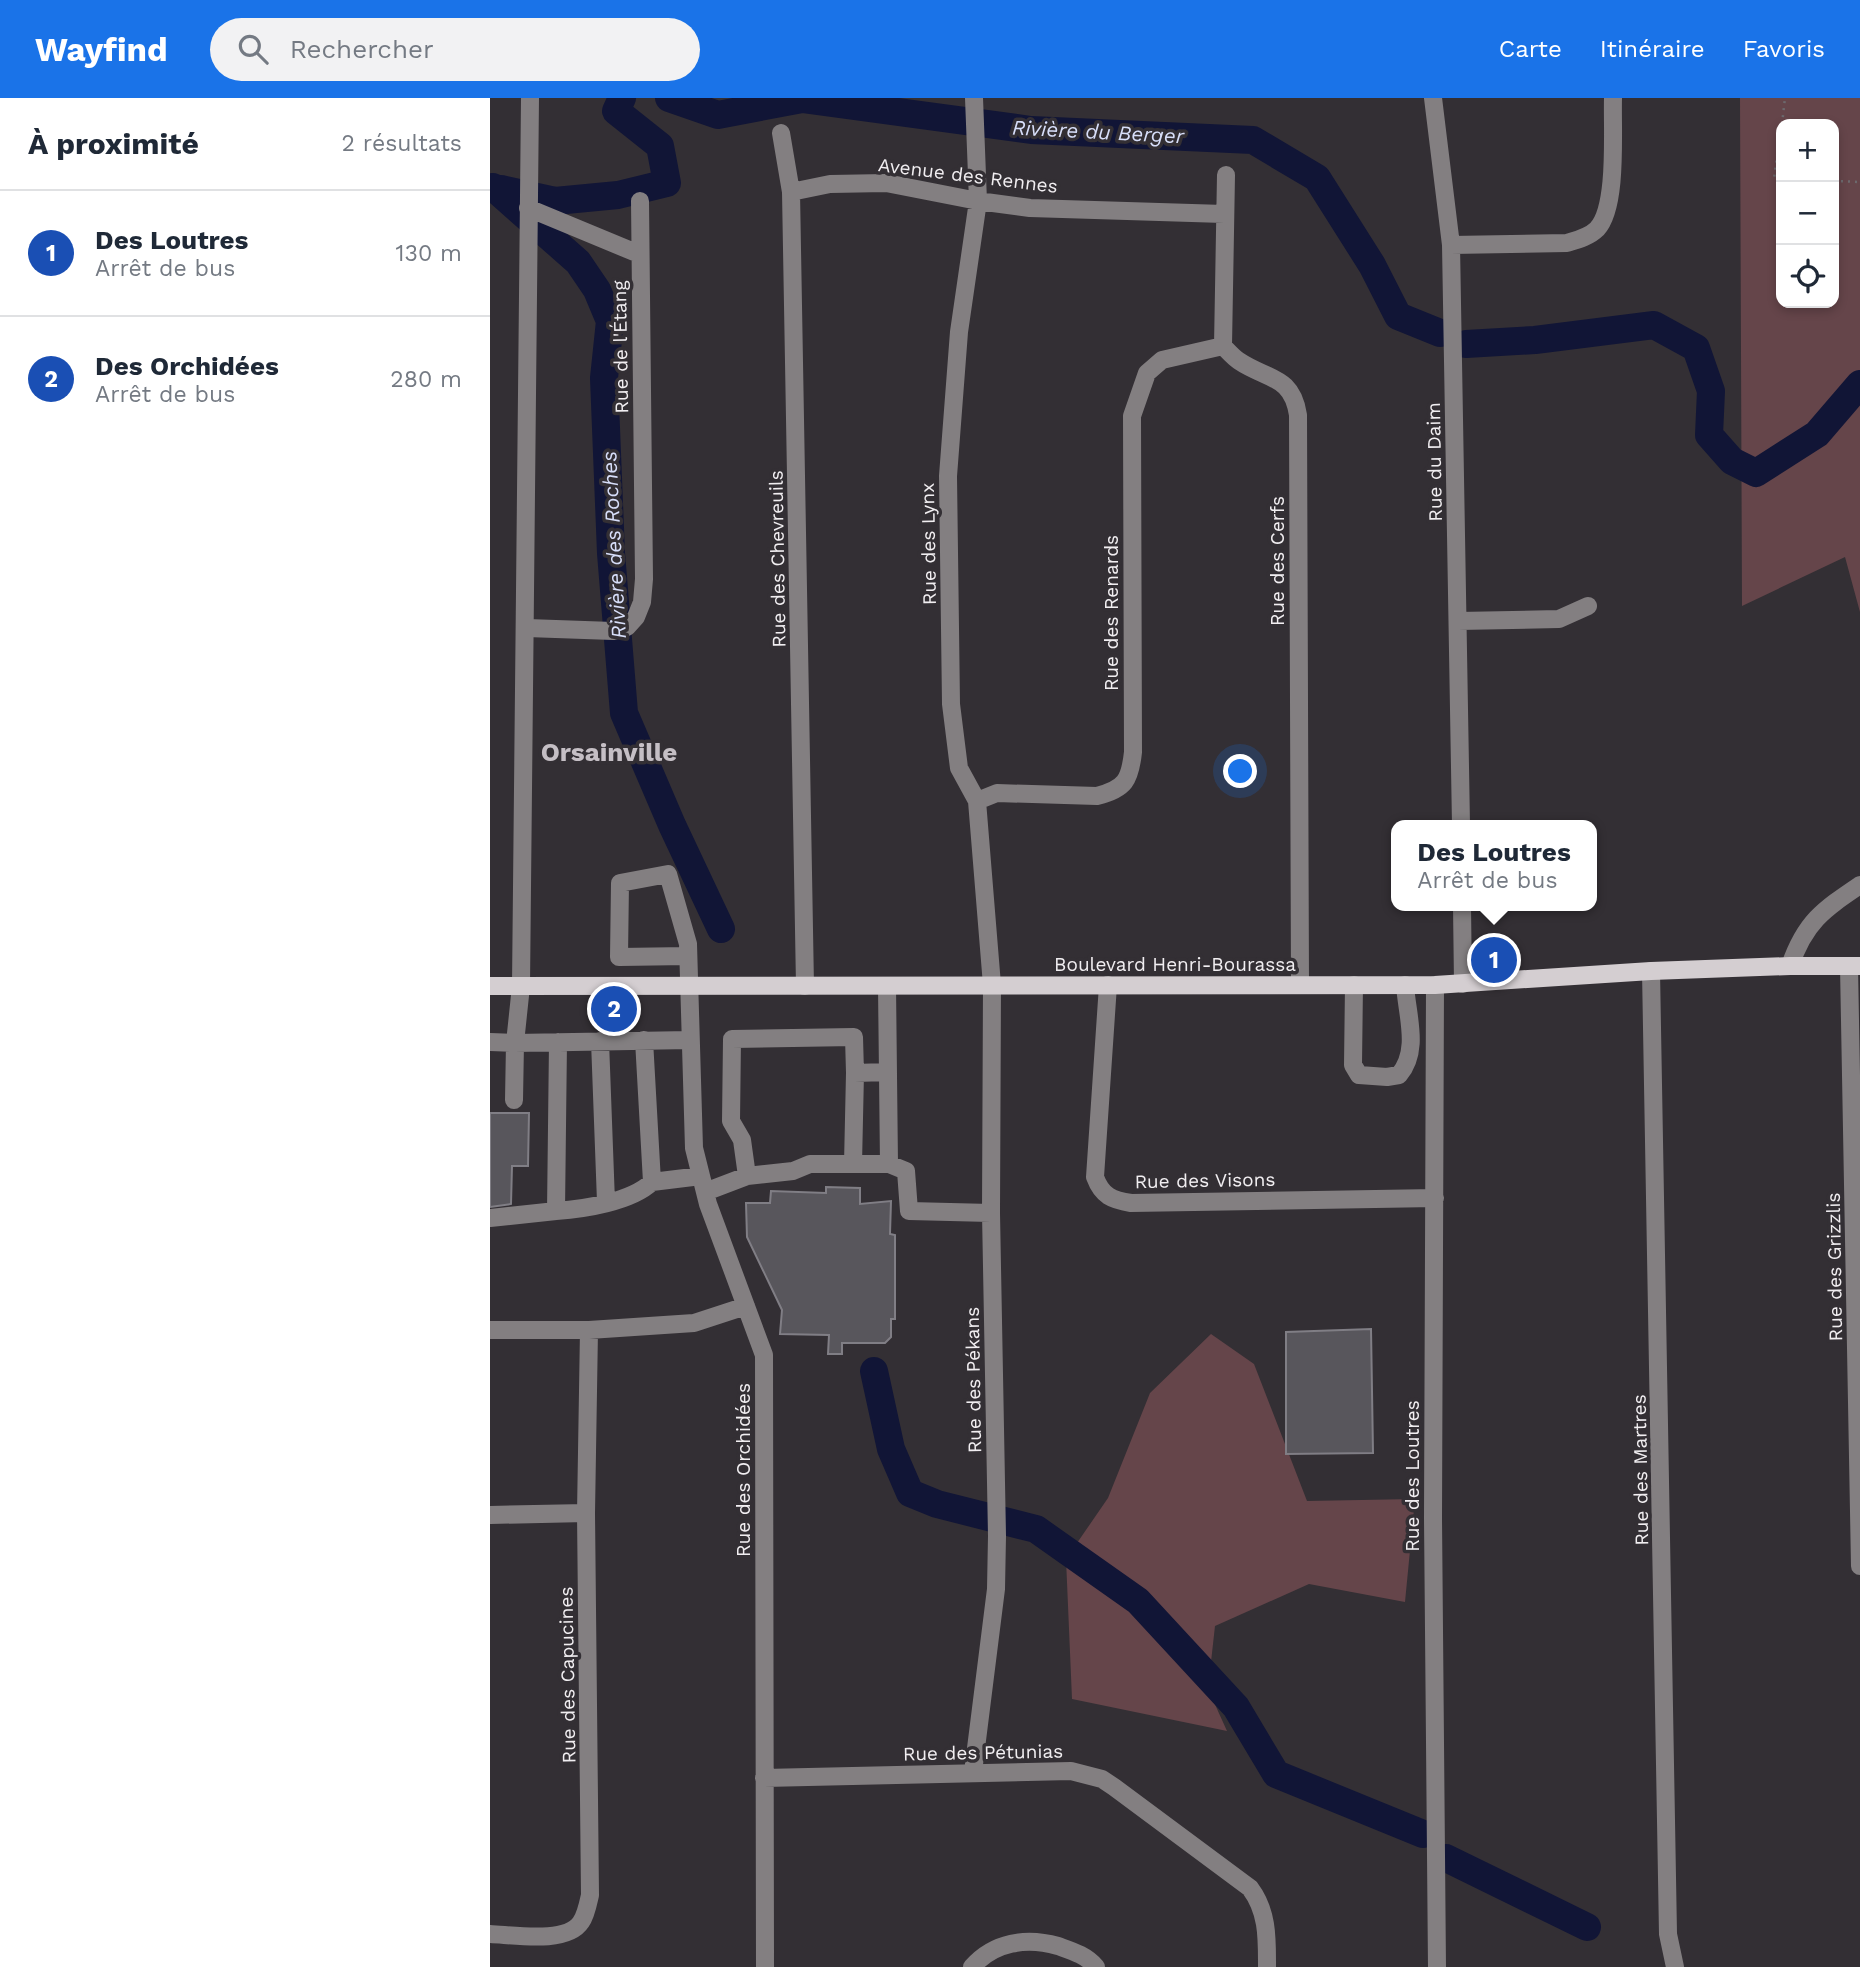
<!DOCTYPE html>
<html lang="fr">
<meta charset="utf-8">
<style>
:root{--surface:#fff;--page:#f2f2f3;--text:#1f2937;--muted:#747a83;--line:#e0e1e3;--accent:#1a73e8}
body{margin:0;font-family:"Work Sans",sans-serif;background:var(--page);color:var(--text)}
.controls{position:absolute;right:21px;top:21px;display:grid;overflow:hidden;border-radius:14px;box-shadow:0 4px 10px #0003}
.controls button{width:63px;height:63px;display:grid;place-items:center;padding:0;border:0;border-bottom:2px solid var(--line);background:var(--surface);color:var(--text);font:35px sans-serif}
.you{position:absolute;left:751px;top:674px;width:24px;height:24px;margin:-18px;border:5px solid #fff;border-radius:50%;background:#1a73e8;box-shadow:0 0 0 10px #1a73e833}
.badge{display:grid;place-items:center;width:46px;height:46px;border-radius:50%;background:var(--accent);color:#fff;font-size:23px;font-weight:700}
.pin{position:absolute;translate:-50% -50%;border:4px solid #fff;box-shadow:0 2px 7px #0006}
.popup{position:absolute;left:901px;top:722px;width:206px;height:91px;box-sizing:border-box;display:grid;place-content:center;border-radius:14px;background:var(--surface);filter:drop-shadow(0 2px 5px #0005);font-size:23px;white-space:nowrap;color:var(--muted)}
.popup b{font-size:26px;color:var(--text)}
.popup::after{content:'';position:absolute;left:50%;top:100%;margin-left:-14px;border:14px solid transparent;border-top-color:var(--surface)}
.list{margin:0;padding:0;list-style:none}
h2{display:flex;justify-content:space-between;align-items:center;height:91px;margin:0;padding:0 28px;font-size:30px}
h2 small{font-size:23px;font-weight:400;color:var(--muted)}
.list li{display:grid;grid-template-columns:46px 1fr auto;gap:21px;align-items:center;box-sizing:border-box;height:126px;padding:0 28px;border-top:2px solid var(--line)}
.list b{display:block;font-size:26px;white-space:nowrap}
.list p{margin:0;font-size:23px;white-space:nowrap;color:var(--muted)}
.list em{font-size:23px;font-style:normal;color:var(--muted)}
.icon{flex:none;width:38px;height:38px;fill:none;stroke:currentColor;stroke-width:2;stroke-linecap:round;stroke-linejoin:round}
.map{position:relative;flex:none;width:1370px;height:1869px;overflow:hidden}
header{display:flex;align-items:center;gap:42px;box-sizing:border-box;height:98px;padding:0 35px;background:var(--accent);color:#fff}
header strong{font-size:33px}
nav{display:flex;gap:38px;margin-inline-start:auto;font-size:24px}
.search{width:490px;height:63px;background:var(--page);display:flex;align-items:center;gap:18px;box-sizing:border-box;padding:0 24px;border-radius:38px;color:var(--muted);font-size:26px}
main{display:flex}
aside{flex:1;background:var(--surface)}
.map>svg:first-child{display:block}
</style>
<header>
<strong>Wayfind</strong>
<div class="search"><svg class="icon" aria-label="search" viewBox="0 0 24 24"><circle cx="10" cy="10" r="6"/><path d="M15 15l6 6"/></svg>Rechercher</div>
<nav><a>Carte</a><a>Itinéraire</a><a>Favoris</a></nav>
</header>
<main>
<aside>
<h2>À proximité<small>2 résultats</small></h2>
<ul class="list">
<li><span class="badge" style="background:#1a4fb4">1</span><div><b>Des Loutres</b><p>Arrêt de bus</p></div><em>130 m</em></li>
<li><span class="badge" style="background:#1a4fb4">2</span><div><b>Des Orchidées</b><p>Arrêt de bus</p></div><em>280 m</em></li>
</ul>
</aside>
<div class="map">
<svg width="1370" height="1869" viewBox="0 0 1370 1869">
<rect width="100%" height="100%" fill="#332f34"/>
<path fill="#65454a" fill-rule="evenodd" d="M 1250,0 L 1370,0 L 1370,514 L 1355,459 L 1252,508 ZM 1291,26 L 1344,26 L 1344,205 L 1291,205 Z
M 721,1236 L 764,1266 L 817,1403 L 925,1401 L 915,1504 L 819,1486 L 725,1528 L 718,1591 L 737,1633 L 582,1601 L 576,1461 L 618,1400 L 660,1295 Z"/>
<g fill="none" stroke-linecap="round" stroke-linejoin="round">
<path stroke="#111536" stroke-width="28" d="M 179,0 L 228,17 L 312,1 L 541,32 L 763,42 L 827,80 L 882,167 L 908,218 L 950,235
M 3,89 L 88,164 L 107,192 L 120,223 L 114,280 L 121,455 L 134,615 L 182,727 L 231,831
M 11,91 L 65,103 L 128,97 L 177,85 L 170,48 L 126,13 L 132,0
M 976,246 L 1045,242 L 1164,227 L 1206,250 L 1221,293 L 1219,337 L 1242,363 L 1266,375 L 1327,336 L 1370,286
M 384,1273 L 401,1351 L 420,1395 L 447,1406 L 546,1431 L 648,1503 L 746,1609 L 786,1676 L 933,1736
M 956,1760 L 1097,1829"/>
</g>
<path fill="#58565c" stroke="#807e85" stroke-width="2" d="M 0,1015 L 39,1015 L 38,1068 L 22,1068 L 21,1106 L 0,1109 Z
M 336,1089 L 370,1090 L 370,1106 L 401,1103 L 400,1136 L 405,1137 L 405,1221 L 401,1221 L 401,1239 L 395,1245 L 352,1245 L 352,1256 L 338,1256 L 339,1237 L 290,1236 L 292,1212 L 257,1139 L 256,1105 L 280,1105 L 281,1093 L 336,1095 Z
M 881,1231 L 883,1355 L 796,1356 L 796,1234 Z"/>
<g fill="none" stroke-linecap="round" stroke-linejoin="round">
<path stroke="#6c696d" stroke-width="2.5" stroke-dasharray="2 5" stroke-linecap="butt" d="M 1292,26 L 1295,0
M 1291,28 L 1284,81 L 1291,81
M 1344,83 L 1370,84"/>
<path stroke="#837f81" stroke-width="18" d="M 40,0 L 31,888 L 25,945 L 200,942
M 943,0 L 961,147 L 971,727
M 291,35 L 301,94 L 315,888
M 736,77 L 733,248 C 738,253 743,259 749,263 C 777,282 802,277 808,317 L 810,887
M 301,94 L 340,86 L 396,85 L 488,103 L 540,110 L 734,116
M 38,110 L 149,156
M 961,147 L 1077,145 C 1087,142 1099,139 1107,131 C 1128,109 1122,31 1123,0
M 968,523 L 1069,521 L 1098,508
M 37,530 L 123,533 L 137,529 L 146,519 L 152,504 L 154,481 L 150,103
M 487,703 L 507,695 L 607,698 C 635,691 640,682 643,654 L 642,318 L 657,275 L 672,262 L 733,248
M 972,808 L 973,886
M 198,858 L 129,859 L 130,785 L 178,776 L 198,846 L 204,1050 L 218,1106 L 274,1257 L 275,1869
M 1300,868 C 1315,824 1333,812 1370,787
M 1359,868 L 1370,1468
M 1161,873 L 1178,1836 L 1185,1869
M 618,887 L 605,1079 C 612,1098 622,1102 641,1105 L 945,1100
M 864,887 L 863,967 L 869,977 L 897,979 L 909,977 C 930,952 917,918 915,887
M 945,887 L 943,1420 L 947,1869
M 154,942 L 162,1084 L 211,1078
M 110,943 L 116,1104
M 0,944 L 25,945 L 24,1002
M 68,944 L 66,1113 C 94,1111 141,1104 162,1084
M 363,1066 L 365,975 L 398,974
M 399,1066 L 416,1073 L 419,1113 L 501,1115
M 257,1078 L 252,1042 L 241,1023 L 242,941 L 364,939 L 365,975
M 215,1094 L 257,1078 L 303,1073 L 320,1066 L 399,1066 L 397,888
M 0,1120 L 66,1113
M 0,1232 L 99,1232 L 204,1225 L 256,1208
M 0,1417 L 96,1415
M 483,1674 L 506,1491 L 507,1438 L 501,1115 L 502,887 L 487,703 L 469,670 L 461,606 L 458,378 L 469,234 L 488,103 L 484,0
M 274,1680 L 581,1673 L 612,1681 L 624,1689 L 760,1790 C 778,1814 777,1840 777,1869
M 0,1836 C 24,1837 77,1846 91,1824 C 96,1817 98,1806 100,1797 L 96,1415 L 99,1232
M 482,1869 C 504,1844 536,1839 568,1848 C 582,1853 596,1857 606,1869"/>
<path stroke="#d4ced1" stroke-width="18" d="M 0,888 L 945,887 L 1161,873 L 1300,868 L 1370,868"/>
</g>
<g text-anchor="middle" stroke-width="7" stroke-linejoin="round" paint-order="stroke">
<g font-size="19" fill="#f1eef1" stroke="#332f34">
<text transform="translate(478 77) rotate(7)" y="7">Avenue des Rennes</text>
<text transform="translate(130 249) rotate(-91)" y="7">Rue de l'Étang</text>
<text transform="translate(944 364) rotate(-91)" y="7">Rue du Daim</text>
<text transform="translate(438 446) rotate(-91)" y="7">Rue des Lynx</text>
<text transform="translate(287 461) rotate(-91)" y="7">Rue des Chevreuils</text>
<text transform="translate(787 463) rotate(-90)" y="7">Rue des Cerfs</text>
<text transform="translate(621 515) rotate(-90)" y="7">Rue des Renards</text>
<text x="685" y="873">Boulevard Henri-Bourassa</text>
<text transform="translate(715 1082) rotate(-1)" y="7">Rue des Visons</text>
<text transform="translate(1344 1169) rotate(-91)" y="7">Rue des Grizzlis</text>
<text transform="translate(483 1282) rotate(-91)" y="7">Rue des Pékans</text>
<text transform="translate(253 1372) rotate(-90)" y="7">Rue des Orchidées</text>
<text transform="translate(1150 1372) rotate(-91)" y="7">Rue des Martres</text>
<text transform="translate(922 1378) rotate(-90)" y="7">Rue des Loutres</text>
<text transform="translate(77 1577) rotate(-91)" y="7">Rue des Capucines</text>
<text transform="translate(493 1654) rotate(-1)" y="7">Rue des Pétunias</text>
</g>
<g font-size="21" font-style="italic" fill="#d7def9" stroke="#332f34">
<text transform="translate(608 34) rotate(3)" y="7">Rivière du Berger</text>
<text transform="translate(124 447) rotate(-93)" y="7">Rivière des Roches</text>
</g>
<g font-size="26" font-weight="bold" fill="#c5bfc5" stroke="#332f34">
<text x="119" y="663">Orsainville</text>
</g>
</g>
</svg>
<div class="controls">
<button>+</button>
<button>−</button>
<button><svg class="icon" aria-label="locate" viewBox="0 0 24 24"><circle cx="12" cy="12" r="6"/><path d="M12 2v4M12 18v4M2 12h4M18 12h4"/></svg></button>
</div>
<div class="you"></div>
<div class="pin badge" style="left:1004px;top:862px;background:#1a4fb4">1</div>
<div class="popup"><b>Des Loutres</b>Arrêt de bus</div>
<div class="pin badge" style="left:124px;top:911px;background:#1a4fb4">2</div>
</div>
</main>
